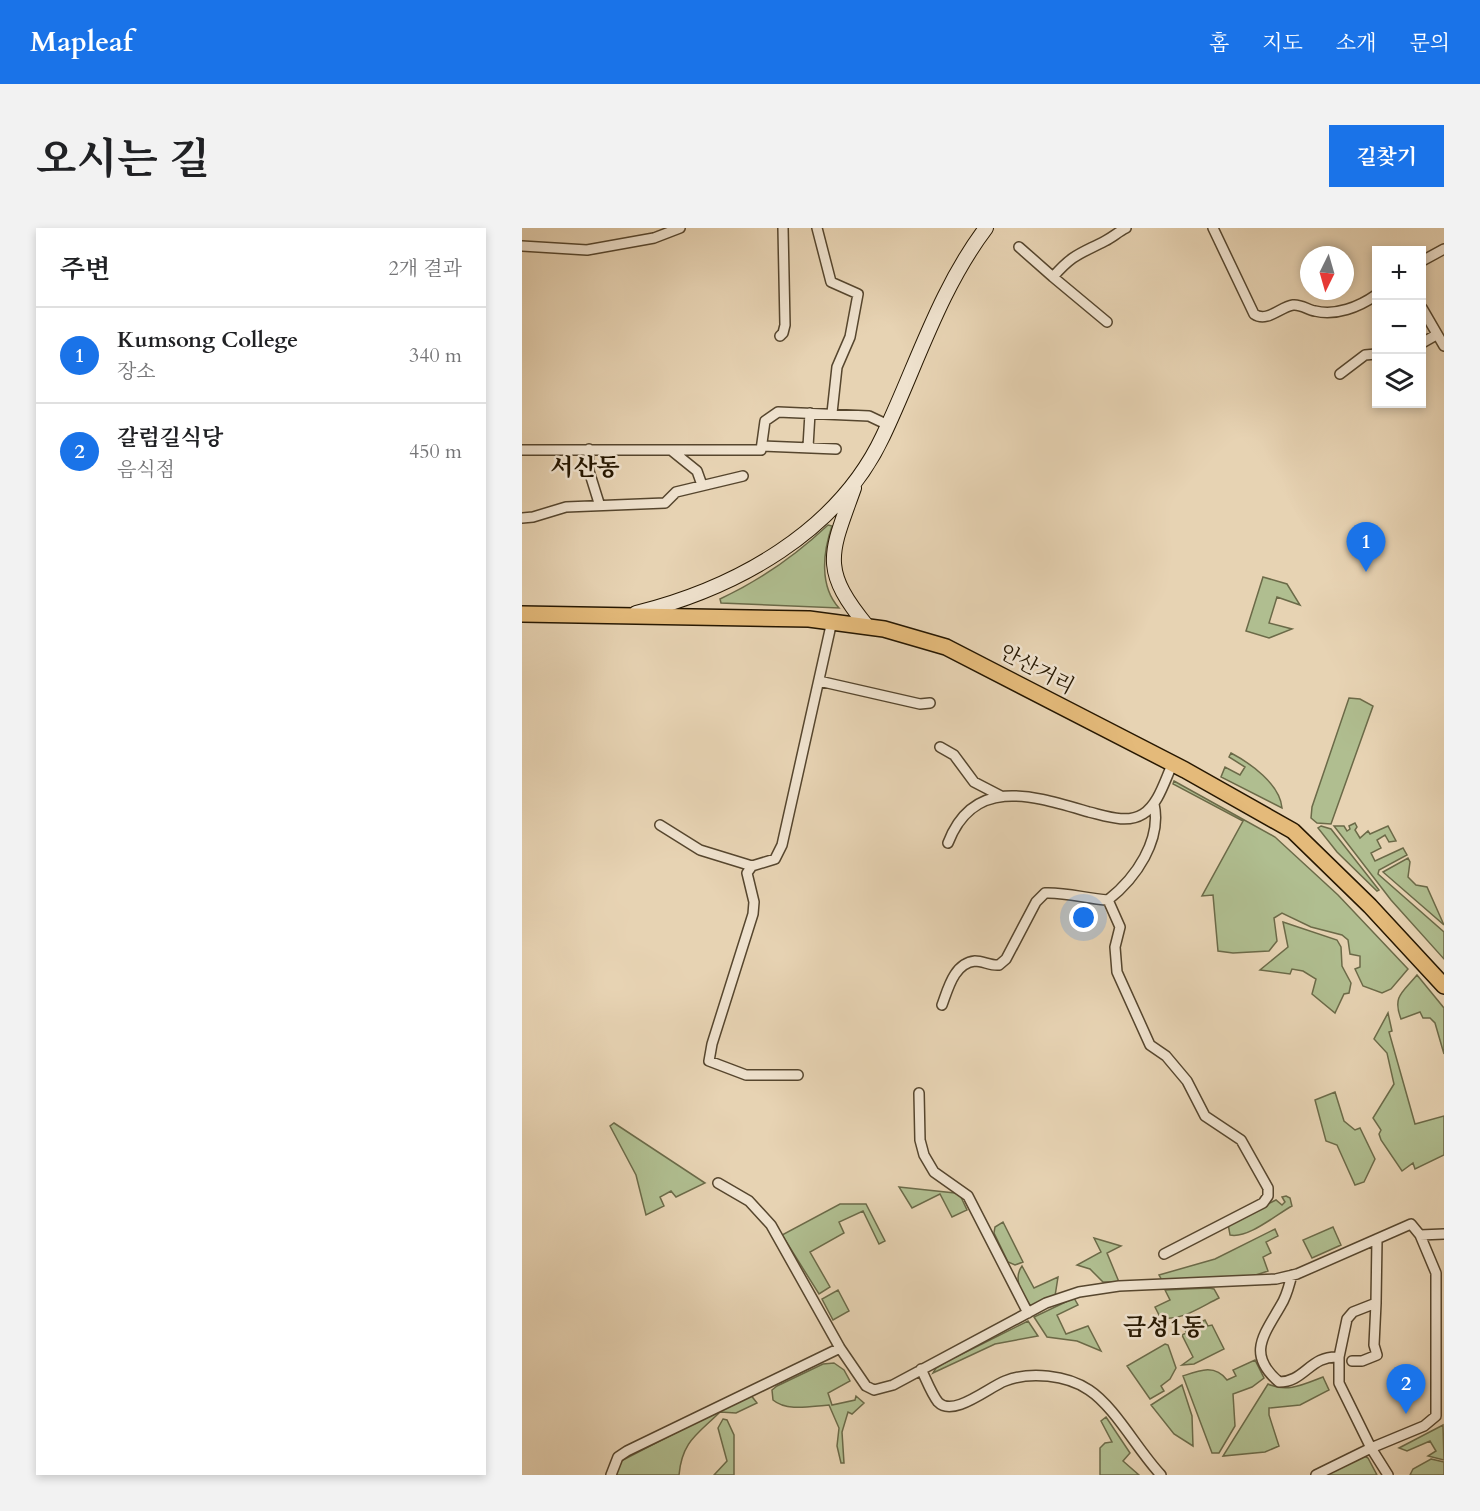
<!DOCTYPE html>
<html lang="ko">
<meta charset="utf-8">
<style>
:root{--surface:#fff;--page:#f2f2f2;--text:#202124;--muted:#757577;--line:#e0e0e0;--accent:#1a73e8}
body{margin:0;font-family:Cardo,"Noto Serif KR",serif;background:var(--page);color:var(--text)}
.controls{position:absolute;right:18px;top:18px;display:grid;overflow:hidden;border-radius:0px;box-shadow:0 3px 9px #0003}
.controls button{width:54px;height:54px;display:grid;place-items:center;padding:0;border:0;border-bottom:2px solid var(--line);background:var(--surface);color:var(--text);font:30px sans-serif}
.compass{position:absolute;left:778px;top:18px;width:54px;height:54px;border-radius:50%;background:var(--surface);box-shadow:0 3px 9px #0003;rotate:185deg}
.you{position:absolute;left:562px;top:690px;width:21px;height:21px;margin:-15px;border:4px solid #fff;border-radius:50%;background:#1a73e8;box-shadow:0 0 0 9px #1a73e833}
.badge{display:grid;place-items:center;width:39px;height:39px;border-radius:50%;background:var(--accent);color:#fff;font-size:20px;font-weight:700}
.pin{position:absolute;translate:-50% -50px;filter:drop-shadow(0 2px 3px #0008)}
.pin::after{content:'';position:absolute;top:32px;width:21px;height:18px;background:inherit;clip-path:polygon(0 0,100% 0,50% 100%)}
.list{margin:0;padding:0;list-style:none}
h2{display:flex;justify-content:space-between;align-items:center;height:78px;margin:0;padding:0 24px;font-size:26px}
h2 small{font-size:20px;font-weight:400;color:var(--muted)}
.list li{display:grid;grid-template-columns:39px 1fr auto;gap:18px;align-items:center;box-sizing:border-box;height:96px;padding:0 24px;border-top:2px solid var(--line)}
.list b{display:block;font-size:22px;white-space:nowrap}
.list p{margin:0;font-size:20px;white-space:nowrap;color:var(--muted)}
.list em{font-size:20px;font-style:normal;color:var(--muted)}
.icon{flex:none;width:33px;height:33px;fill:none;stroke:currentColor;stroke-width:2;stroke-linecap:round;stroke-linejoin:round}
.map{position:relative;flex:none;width:922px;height:1247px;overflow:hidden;border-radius:0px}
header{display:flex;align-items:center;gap:36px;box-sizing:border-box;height:84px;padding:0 30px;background:var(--accent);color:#fff}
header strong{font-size:28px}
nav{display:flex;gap:33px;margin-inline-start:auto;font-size:21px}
.intro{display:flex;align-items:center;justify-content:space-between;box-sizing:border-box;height:144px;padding:0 36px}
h1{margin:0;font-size:42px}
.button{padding:15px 27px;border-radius:0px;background:var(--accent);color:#fff;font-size:21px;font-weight:700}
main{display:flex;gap:36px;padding:0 36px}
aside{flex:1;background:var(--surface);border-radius:0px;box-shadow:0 3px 9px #0003}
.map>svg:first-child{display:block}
</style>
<header>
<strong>Mapleaf</strong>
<nav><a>홈</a><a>지도</a><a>소개</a><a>문의</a></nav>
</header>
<div class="intro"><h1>오시는 길</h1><a class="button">길찾기</a></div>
<main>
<aside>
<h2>주변<small>2개 결과</small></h2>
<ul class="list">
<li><span class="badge">1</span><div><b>Kumsong College</b><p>장소</p></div><em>340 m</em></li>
<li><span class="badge">2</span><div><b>갈럼길식당</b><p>음식점</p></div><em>450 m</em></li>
</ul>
</aside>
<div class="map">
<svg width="922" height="1247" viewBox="0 0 922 1247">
<rect width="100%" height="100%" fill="#e7d3b3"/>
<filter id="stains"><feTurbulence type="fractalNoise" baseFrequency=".00333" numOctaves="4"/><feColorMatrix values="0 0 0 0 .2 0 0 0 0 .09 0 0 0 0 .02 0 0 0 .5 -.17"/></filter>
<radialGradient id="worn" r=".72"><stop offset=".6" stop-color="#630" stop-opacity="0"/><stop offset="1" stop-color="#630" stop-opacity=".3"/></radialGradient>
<path fill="#b0be90" stroke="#6b6a48" stroke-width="1.5" d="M 306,297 L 310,298 C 301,324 297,358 317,380 L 199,375 L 198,371 C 239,352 273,328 306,297 Z
M 741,349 L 765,356 L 778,377 L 755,369 L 747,395 L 770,401 L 747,410 L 724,403 Z
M 827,470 L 838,471 L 851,478 L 809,596 L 795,595 L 789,590 L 790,579 Z
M 709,525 C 728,535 758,556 760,580 L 699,549 L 703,539 L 718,547 L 723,539 L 707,529 Z
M 652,553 L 753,609 L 816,667 L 886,741 L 869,761 L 860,765 L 841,758 L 833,741 L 838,739 L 838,728 L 828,726 L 826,712 L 820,707 L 789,699 L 760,685 L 752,690 L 755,713 L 747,723 L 711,725 L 696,723 L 691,667 L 680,668 L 721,593 L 651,556 Z
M 833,595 L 835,599 L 833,602 L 838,610 L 846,603 L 848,606 L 866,598 L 874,613 L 867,614 L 863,607 L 855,612 L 859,620 L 849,625 L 853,633 L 881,620 L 885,627 L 857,642 L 856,646 L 922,704 L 922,731 L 869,672 L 812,598 L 822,598 L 825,603 L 828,601 L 827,598 Z
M 799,598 L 809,601 L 857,662 L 855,663 L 815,624 L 796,600 Z
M 886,630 L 888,634 L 886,649 L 894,657 L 905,659 L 922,697 L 861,644 Z
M 761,694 L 815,712 L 819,719 L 820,738 L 829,755 L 827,765 L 822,766 L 813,785 L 790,766 L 794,751 L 781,743 L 770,741 L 768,746 L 738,742 L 766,719 Z
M 895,747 L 922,780 L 922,826 L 913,795 L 908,790 L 901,790 L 898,784 L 879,791 C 870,768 881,764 895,747 Z
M 866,785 L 870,803 L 867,804 L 893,896 L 922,888 L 922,927 L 893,941 L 891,935 L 880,943 L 859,912 L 857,906 L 859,902 L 851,890 L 872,856 L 865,825 L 852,811 Z
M 813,864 L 822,893 L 833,902 L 838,900 L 853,931 L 842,954 L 833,957 L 815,917 L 804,913 L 793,872 Z
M 92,895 L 183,955 L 154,969 L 149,963 L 138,969 L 142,978 L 124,987 L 114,947 L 88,898 Z
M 377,959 L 433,965 L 438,967 L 445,982 L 430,989 L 418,966 L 390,980 Z
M 764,968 L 768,970 L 770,978 C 755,986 726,1011 708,1007 L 706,996 L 711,993 L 754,972 L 760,977 L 763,974 L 760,969 Z
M 318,976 L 344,976 L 363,1013 L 357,1016 L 341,983 L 317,994 L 322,1005 L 288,1024 L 308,1059 L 297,1066 L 260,1007 Z
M 481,994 L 501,1034 L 493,1037 L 486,1034 L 472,1005 L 473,999 Z
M 811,999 L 819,1017 L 790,1030 L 781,1012 Z
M 753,1001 L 756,1008 L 744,1014 L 749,1025 L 741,1029 L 746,1043 L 728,1049 L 641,1054 L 637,1047 L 693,1031 Z
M 572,1010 L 599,1018 L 585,1025 L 597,1054 L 581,1054 L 568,1041 L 555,1037 L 579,1024 Z
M 500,1038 L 512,1060 L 536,1049 L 533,1068 L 509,1079 C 501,1066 490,1052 500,1038 Z
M 687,1060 L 692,1061 L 697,1070 C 680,1078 657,1095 638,1089 L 633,1079 L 648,1072 L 643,1062 Z
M 316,1062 L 327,1083 L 311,1092 L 300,1071 Z
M 552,1070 L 556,1077 L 535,1087 L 544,1106 L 566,1098 L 579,1123 L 555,1113 L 525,1109 L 512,1089 Z
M 683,1092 L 686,1098 L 690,1097 L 702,1121 L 672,1136 L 660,1137 L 671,1129 L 660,1107 L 664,1105 L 663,1101 Z
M 506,1093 L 516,1108 L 473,1116 L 411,1145 L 414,1140 L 424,1134 Z
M 643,1116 L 646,1117 L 654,1140 L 648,1151 L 639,1158 L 642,1163 L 628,1171 L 605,1138 Z
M 733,1132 L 742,1150 L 730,1159 L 711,1166 L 713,1198 L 697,1225 L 690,1225 L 661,1148 C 678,1142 693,1136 705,1152 L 714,1148 L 711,1142 Z
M 312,1135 L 322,1142 L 328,1153 L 306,1165 L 310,1177 L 333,1172 L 334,1168 L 342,1175 L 330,1186 L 326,1184 L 320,1204 L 322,1235 L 319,1235 L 315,1218 L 317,1200 L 307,1177 C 290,1178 265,1184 251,1172 L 250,1162 L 255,1158 L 301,1136 Z
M 801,1149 L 807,1162 L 778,1177 L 747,1180 L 747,1187 L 757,1218 L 743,1224 L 701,1228 L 746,1156 C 766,1165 782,1156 801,1149 Z
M 660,1157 L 670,1188 L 671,1218 L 652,1206 L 629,1177 Z
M 228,1166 L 235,1175 L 214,1185 L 198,1184 C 176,1206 160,1213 157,1247 L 94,1247 L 99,1233 Z
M 584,1189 L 608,1225 L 601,1233 L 617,1247 L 578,1247 L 578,1220 L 583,1215 L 590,1214 L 579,1193 Z
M 201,1191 L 205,1192 L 212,1207 L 212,1247 L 192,1247 L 205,1233 L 196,1200 Z
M 921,1197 L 922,1232 L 906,1228 L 914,1223 L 908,1213 L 885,1223 L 877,1220 Z
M 841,1227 L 846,1230 L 855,1247 L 803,1247 Z
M 909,1231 L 922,1234 L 922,1247 L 888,1247 L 891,1241 Z"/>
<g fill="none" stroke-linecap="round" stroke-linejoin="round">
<g stroke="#56462e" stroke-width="12">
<path id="street" d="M 295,0 L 309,54 L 336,66 L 328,109 L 315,139 L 310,185
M 691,0 L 732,86 C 745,95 758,79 771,77 C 779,76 786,82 793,83 C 814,88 837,79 854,67
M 0,18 L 65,22 L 132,10 L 158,0
M 497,19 L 531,49 C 551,26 558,26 583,13 C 591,9 596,4 604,0
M 900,33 L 922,21
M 531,49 L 585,94
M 900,80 L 922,118
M 258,108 L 261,105 L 263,97 L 261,0
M 900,115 L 914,107
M 818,146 L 843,127 L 854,126
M 240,218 L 314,221
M 286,219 L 288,185
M 67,221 L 67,243 L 77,275
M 0,222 L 239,222 L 243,193 L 256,184 L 347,188 L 366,197
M 149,222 L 175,243 L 180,257
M 0,290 L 11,289 L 44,279 L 143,275 L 154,264 L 221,248
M 297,453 L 398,476 L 408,475
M 418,519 L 432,527 L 452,554 L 479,568
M 138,597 L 178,622 L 230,638
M 426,615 C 452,547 512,568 567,584 C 584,588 605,596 621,586 C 637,576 643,551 651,535
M 586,672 L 598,699 L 593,719 L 595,744 L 628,817 L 644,828 L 665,853 L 683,888 L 719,912 L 746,960 L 746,968 L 741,975 L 642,1026
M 420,777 C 426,761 432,735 453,733 C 461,733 469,738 477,737 L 484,731 L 514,674 L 523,665 C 545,664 565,671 586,672 C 614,650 640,612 632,576
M 276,847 L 224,847 L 187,833 L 190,816 L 231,686 L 232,674 L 225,645 L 230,638 L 253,631 L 260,617 L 310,393
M 397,865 L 398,912 L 402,927 L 412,944 L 446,968 L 506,1085
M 196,955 L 227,973 L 249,997 L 318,1120 L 344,1158 L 352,1162 L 371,1157 L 524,1075 L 557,1064 L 597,1058 L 754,1051 L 775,1046 L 889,996 L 898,1007 L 922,1006
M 770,1047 C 767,1057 765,1068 759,1077 C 742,1107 724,1126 757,1154 C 783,1154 788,1127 817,1129 L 825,1091 L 831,1084 L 854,1075 L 855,1011
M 817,1129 L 817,1155 L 849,1220 L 902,1198 L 914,1188 L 914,1045 L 898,1007
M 830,1133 L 840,1133 L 855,1127 L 852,1117 L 854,1075
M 399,1141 C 404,1151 409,1165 416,1174 C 431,1190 467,1159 483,1153 C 508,1143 545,1147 567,1162 C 593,1179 616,1223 639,1247
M 89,1247 L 96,1229 L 105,1223 L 318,1120
M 794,1247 L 849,1220 L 866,1247"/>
</g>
<g stroke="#261701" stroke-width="16">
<path id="secondary" d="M 332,260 C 309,325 297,340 345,398
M 114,385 C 214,360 316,304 361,208 C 394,139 417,62 464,0"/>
</g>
<g stroke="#261701" stroke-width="18">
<path id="primary" d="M 0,386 L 287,391 L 362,401 L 424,419 L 663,542 L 771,603 L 848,678 L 922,758"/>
</g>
<use href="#street" stroke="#efe2ce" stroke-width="9"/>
<use href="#secondary" stroke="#efe2ce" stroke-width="14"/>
<use href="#primary" stroke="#e4ba7a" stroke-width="15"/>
</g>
<g text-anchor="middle" stroke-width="5" stroke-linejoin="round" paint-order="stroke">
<g font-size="21" fill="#261701" stroke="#efe2ce">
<text transform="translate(515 441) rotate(28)" y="7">안산거리</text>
</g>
<g font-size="24" font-weight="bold" fill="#261701" stroke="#efe2ce">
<text x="63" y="247">서산동</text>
<text x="642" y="1107">금성1동</text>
</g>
</g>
<rect width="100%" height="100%" filter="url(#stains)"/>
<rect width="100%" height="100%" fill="url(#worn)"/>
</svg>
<div class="controls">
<button>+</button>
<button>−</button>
<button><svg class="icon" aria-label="layers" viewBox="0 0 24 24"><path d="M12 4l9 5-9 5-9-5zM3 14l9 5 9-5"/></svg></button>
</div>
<svg class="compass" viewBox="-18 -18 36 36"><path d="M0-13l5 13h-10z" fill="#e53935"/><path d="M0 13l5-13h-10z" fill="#757577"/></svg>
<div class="you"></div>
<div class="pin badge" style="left:844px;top:344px">1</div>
<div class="pin badge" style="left:884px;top:1186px">2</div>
</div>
</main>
